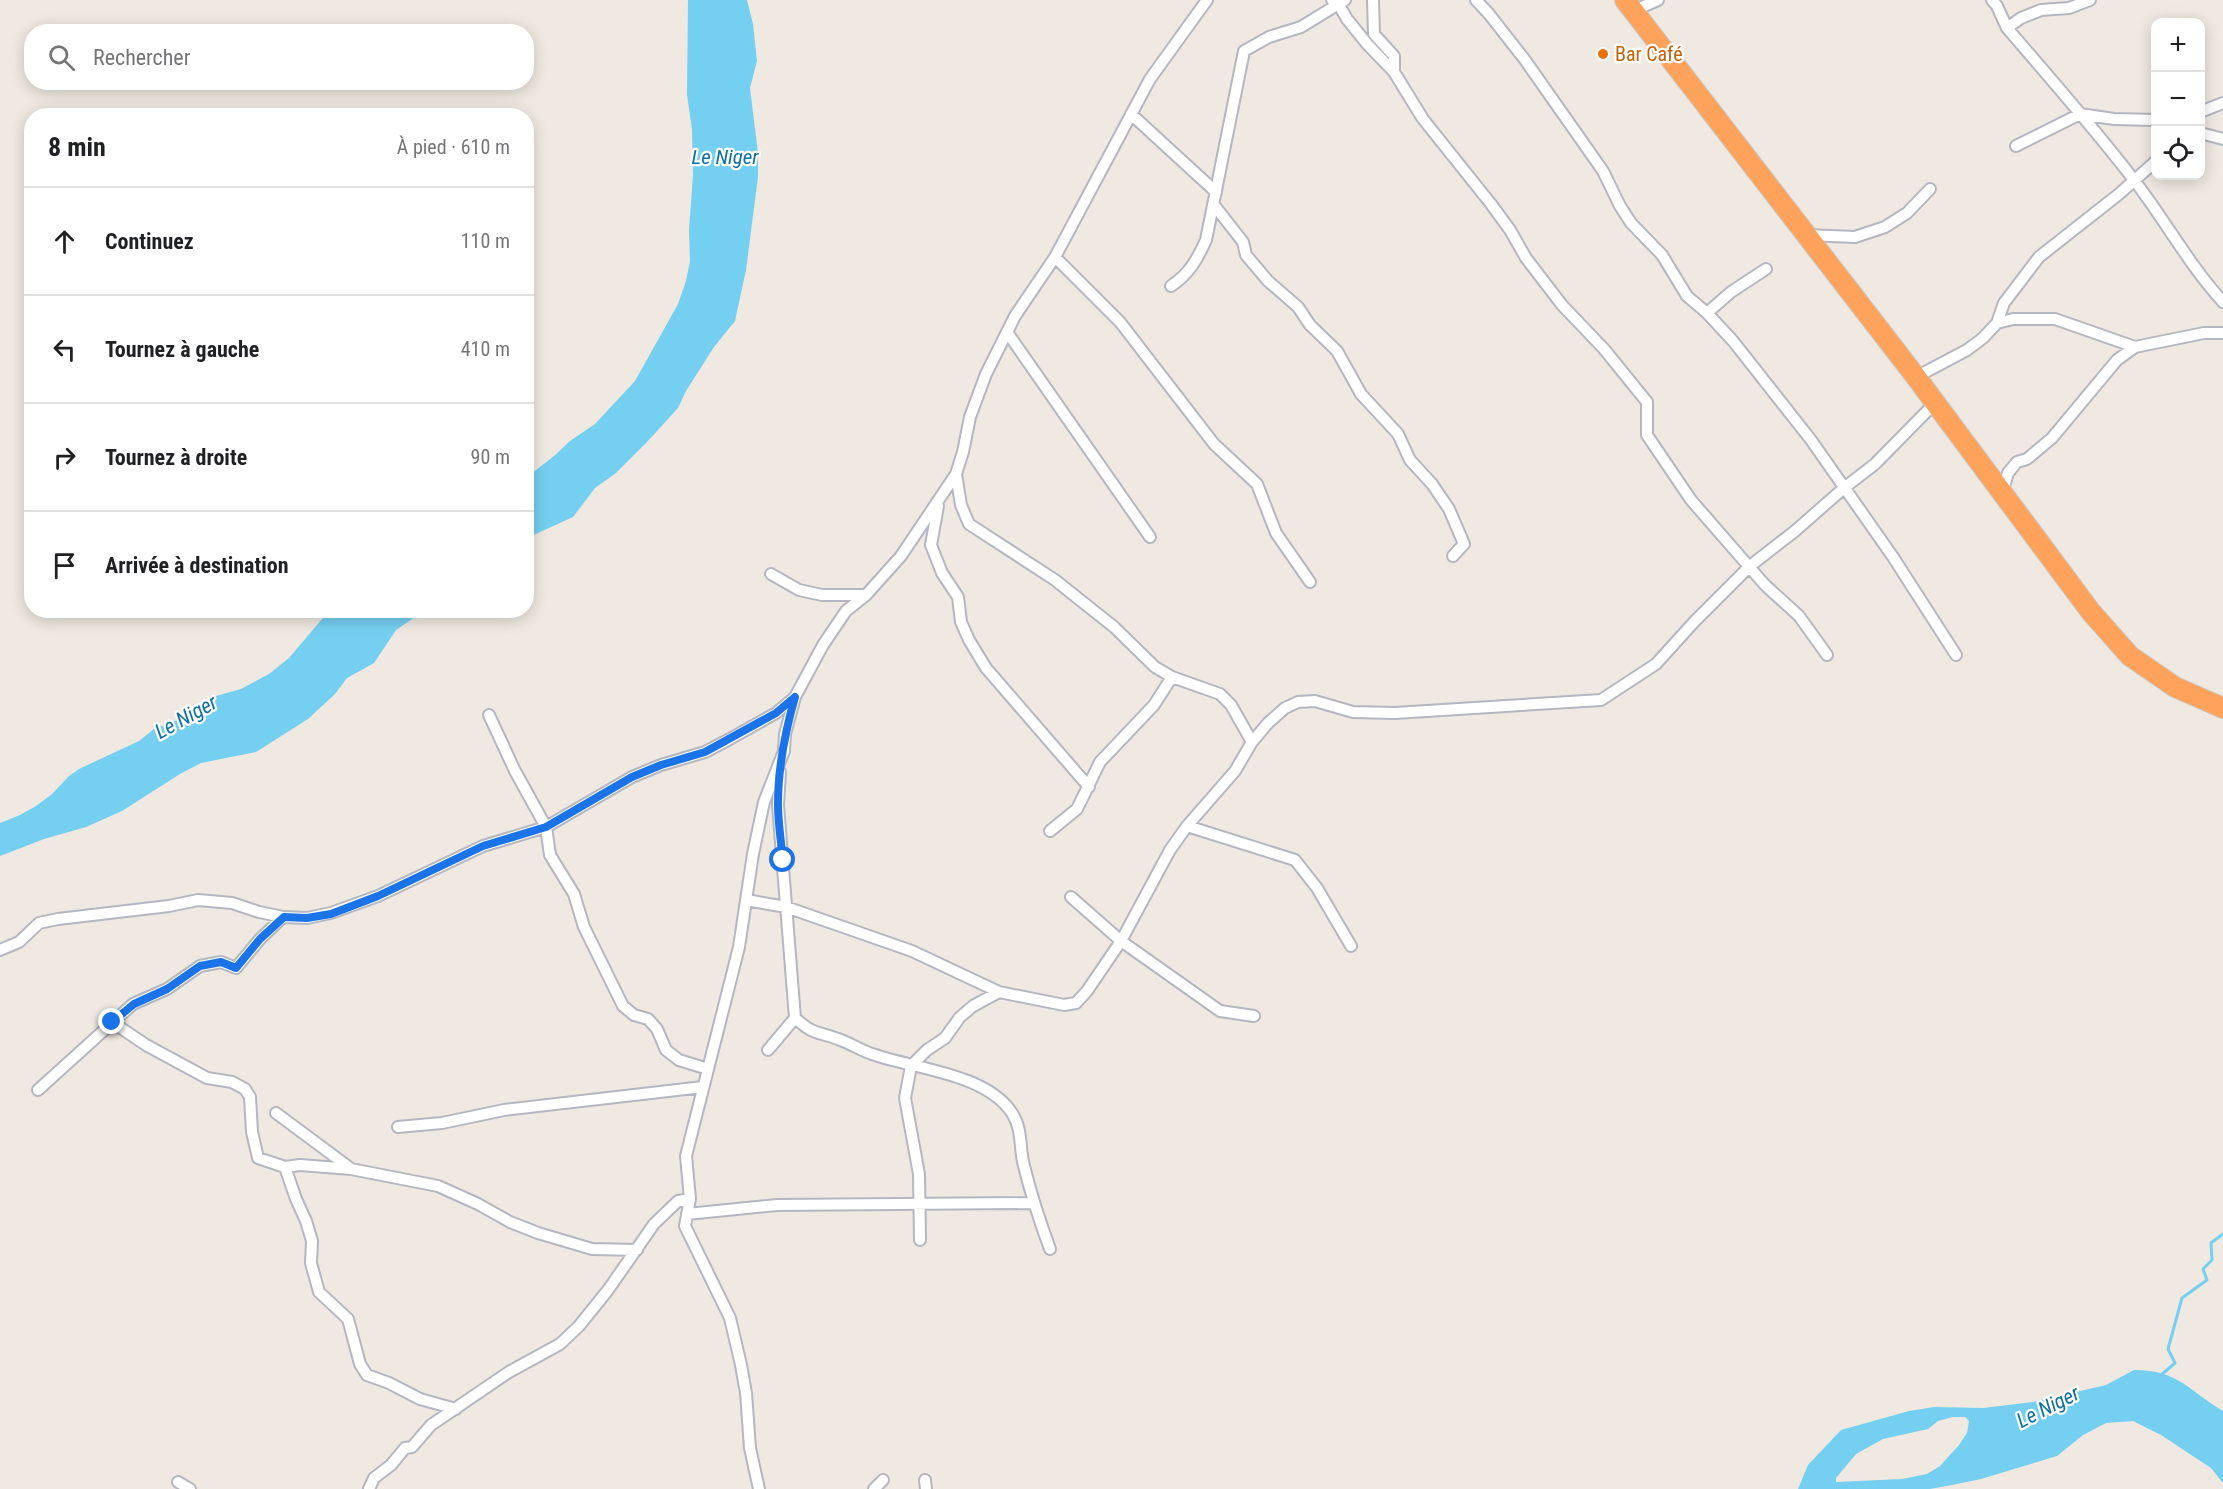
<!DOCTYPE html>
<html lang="fr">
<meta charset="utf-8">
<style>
:root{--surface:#fff;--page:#f2f2f2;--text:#202124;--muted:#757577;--line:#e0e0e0}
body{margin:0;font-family:"Roboto Condensed",sans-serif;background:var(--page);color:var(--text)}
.controls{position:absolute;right:18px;top:18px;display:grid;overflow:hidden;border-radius:12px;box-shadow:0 3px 15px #0003}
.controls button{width:54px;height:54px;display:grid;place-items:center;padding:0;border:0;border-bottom:2px solid var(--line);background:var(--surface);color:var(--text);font:30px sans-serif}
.stop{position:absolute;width:18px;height:18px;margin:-14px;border:4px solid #1a73e8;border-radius:50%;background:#fff}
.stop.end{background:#1a73e8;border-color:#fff;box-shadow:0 2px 6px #0008}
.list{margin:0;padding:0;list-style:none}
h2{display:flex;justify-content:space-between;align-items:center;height:78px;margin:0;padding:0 24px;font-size:26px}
h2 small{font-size:20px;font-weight:400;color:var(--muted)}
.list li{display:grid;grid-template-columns:39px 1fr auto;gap:18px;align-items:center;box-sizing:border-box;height:108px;padding:0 24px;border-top:2px solid var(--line)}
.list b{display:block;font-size:22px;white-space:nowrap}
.list em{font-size:20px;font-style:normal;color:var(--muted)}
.icon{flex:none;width:33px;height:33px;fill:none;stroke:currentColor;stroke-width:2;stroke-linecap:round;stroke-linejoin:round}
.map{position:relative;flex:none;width:2223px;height:1489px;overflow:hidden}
.search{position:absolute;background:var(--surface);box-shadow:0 3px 15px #0003;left:24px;top:24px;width:510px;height:66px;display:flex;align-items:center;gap:15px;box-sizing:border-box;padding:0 21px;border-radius:24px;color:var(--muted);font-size:22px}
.panel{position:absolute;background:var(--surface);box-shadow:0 3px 15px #0003;left:24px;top:108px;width:510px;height:510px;border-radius:24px}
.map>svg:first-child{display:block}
</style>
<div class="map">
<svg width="2223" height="1489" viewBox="0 0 2223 1489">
<rect width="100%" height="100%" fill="#efe9e1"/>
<path fill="#75cff0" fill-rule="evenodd" d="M 688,0 L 747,0 L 753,24 L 757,61 L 750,88 L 758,153 L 758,177 L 746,270 L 735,321 L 714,347 L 686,391 L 678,408 L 646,443 L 616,473 L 595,488 L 573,517 L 527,538 L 527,477 L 554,456 L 570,441 L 595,424 L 635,381 L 678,304 L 686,281 L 690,261 L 689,230 L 693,175 L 692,129 L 687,95 Z
M 333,611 L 424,611 L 396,630 L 374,663 L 347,678 L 335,694 L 308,719 L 256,752 L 201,763 L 180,774 L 122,811 L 86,827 L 44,839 L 0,856 L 0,823 L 20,815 L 36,806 L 52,794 L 69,776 L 79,769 L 139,741 L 154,729 L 185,717 L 209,698 L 241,689 L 269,674 L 289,658 L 322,619 Z
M 2134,1370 C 2179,1370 2189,1391 2223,1411 L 2223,1483 L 2211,1468 L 2161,1435 L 2133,1421 L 2106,1423 L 2083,1435 L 2057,1456 L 1981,1479 L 1952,1485 L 1930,1489 L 1798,1489 L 1808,1465 L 1841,1430 L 1909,1411 L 1934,1407 L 1983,1408 L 2033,1402 L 2106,1385 ZM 1953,1417 L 1965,1417 L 1969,1421 L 1967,1433 L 1959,1445 L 1940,1466 L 1927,1474 L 1902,1479 L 1836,1482 L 1836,1478 L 1856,1454 L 1883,1439 L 1928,1429 L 1938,1421 Z"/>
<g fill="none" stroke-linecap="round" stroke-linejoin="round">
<path stroke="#75cff0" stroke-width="3" d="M 2160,1376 L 2175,1363 L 2168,1349 L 2182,1298 L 2207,1280 L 2203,1269 L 2212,1260 L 2211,1243 L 2223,1234"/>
<g stroke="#b4b7c1" stroke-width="14">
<path id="street" d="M 1332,0 L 1339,5 L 1347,19 L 1368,45 L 1394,72 L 1423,119 L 1491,204 L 1510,230 L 1526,258 L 1562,305 L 1604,349 L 1647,402 L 1647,435 L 1691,500 L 1765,585 L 1799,616 L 1827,655
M 1373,0 L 1374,34 L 1394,56 L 1394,72
M 1476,0 L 1489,14 L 1525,60 L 1603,171 L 1620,206 L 1631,223 L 1662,255 L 1687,296 L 1707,313 L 1733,341 L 1811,440 L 1893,557 L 1956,655
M 1992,0 L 1997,6 L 2007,28 C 2050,78 2094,128 2134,180 C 2165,220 2189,265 2223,302
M 1633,11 L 1658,0
M 2007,28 L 2021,18 L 2041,10 L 2069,8 L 2090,0
M 2200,112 L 2223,103
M 1131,114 L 1216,192
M 2200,133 L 2223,139
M 2016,146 L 2080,114 L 2114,119 L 2156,120
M 1214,205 L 1243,242 L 1246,255 L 1268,281 L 1298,307 L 1310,325 L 1337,351 L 1361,394 L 1398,434 L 1410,460 L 1432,484 L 1449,509 L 1464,544 L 1453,556
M 1806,235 L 1855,237 L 1885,227 L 1907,213 L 1930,189
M 1055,257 L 1120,322 L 1214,444 L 1257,484 L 1276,533 L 1310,582
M 1171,286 C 1189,274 1197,260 1206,240 L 1244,51 L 1269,37 L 1301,27 L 1345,0
M 1707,313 L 1731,292 L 1766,269
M 1997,323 L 2013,319 L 2055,319 L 2135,347 L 2204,333 L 2223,333
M 1007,332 L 1150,537
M 1916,377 L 1967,350 L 1983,338 L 1997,323 L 2004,303 L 2039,257 L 2119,194 L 2156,161
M 956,474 L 961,505 L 969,524 L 1055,580 L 1114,627 L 1155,667 L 1172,677 L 1220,694 L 1231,705 L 1252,742
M 2002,493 L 2008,473 L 2017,462 L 2027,459 L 2052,438 L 2117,360 L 2135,347
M 938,506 L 931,545 L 942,573 L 958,597 L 961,622 L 969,640 L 986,668 L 1089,787
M 771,574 L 799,590 L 822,595 L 866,595
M 489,715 L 515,771 L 546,827 L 550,855 L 574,894 L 584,927 L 623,1006 L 634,1015 L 648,1019 L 657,1029 L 666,1050 L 679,1060 L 708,1069
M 1187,826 L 1295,860 L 1317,888 L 1351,946
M 1050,831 L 1077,809 L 1100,762 L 1154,705 L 1172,677
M 1071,897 L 1121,941 L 1220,1011 L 1254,1016
M 746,900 L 786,907 L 912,951 L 999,992
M 0,950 L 19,942 L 39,923 L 58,919 L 169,906 L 198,900 L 232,903 L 259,912 L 283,917 L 307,918 L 331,913 L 378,896 L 483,846 L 546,827 L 632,777 L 661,765 L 705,752 L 728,740 L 776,713 L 795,697
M 795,1018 C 814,1035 816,1031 838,1039 C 850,1043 860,1050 872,1054 C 914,1069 986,1073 1012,1113 C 1023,1130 1019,1148 1024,1166 C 1031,1194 1040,1222 1050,1249
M 112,1022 L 146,1045 L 207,1078 L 232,1082 L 245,1089 L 250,1097 L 252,1132 L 258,1158 L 285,1167 L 300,1165 L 351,1169 L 438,1186 L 478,1204 L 510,1222 L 538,1233 L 592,1249 L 637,1250
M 768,1050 L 795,1018 L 778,805 L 780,772
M 38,1090 L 133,1004 L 167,989 L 200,966 L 221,962 L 236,968 L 260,939 L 283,917
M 276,1113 L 350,1168
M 398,1127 L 442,1123 L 504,1110 L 703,1087
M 285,1167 L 296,1199 L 306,1221 L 312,1241 L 311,1263 L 319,1292 L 348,1319 L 360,1364 L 367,1375 L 389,1383 L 420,1399 L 456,1409
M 687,1214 L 777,1205 L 1034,1203
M 920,1240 L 919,1174 L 905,1098 L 911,1066 L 927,1050 L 945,1038 L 960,1017 L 973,1006 L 999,992 L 1064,1005 L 1076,1003 L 1087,991 L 1121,941 L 1170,850 L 1187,826 L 1235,771 L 1252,742 L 1268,723 L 1285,708 L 1298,702 L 1315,701 L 1353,712 L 1395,713 L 1601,700 L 1656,664 L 1694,622 L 1750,566 L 1795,531 L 1844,488 L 1875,464 L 1935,403
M 925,1480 L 926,1489
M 178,1482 L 190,1489
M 369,1489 L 374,1478 L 391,1465 L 405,1448 L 412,1447 L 431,1425 L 509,1372 L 560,1344 L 579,1326 L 608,1290 L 654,1224 L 678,1201 L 690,1199
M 759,1489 L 750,1448 L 746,1393 L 741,1365 L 730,1318 L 685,1226 L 690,1199 L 686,1156 L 739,947 L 753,854 L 764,802 L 784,751 L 785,734 L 795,697 L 823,645 L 846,611 L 866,595 L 901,556 L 956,474 L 963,452 L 970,417 L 986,374 L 1015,316 L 1055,257 L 1150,79 L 1207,0
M 874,1489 L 883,1480"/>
</g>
<g stroke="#c9c9c9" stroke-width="22">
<path id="highway" d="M 1625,0 L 1916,377 L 2091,612 L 2130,656 L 2175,687 L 2223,708"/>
</g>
<use href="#street" stroke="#fff" stroke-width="10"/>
<use href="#highway" stroke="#ffa35c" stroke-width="20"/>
</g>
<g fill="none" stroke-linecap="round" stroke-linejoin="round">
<path stroke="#1a73e8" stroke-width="8" d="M 112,1022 L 134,1004 L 167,989 L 200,966 L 221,962 L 236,968 L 260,939 L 284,917 L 307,918 L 331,914 L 378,896 L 483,846 L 546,827 L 632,777 L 661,765 L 705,752 L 776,713 L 795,697 C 785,732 778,767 778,804 C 778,822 781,841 783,860"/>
</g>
<circle fill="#e8710a" stroke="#fff" stroke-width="2" cx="1603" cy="54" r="6"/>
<g text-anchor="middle" stroke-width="4.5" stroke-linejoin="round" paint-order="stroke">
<g font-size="20" fill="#c56008" stroke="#fff" text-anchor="start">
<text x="1615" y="61">Bar Café</text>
</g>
<g font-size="21" font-style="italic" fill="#0d6fa3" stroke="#fff">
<text x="725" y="164">Le Niger</text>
<text transform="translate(186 717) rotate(-29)" y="7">Le Niger</text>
<text transform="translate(2048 1407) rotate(-27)" y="7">Le Niger</text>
</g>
</g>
</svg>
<div class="controls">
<button>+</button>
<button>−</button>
<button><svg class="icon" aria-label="locate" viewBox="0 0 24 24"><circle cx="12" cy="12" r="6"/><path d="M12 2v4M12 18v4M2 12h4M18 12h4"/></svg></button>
</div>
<div class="stop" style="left:783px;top:860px"></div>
<div class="stop end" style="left:112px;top:1022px"></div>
<div class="search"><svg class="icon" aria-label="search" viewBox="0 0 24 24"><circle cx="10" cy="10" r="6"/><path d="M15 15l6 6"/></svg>Rechercher</div>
<section class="panel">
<h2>8 min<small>À pied · 610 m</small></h2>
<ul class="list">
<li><svg class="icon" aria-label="ahead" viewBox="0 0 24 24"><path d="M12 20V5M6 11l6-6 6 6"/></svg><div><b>Continuez</b></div><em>110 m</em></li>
<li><svg class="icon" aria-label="left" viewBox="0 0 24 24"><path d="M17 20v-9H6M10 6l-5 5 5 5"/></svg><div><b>Tournez à gauche</b></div><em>410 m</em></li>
<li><svg class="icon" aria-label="right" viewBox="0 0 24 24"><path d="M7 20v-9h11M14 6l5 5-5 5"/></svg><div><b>Tournez à droite</b></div><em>90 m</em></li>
<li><svg class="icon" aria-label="arrive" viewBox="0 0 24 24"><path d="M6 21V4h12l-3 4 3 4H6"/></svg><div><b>Arrivée à destination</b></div></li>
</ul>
</section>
</div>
